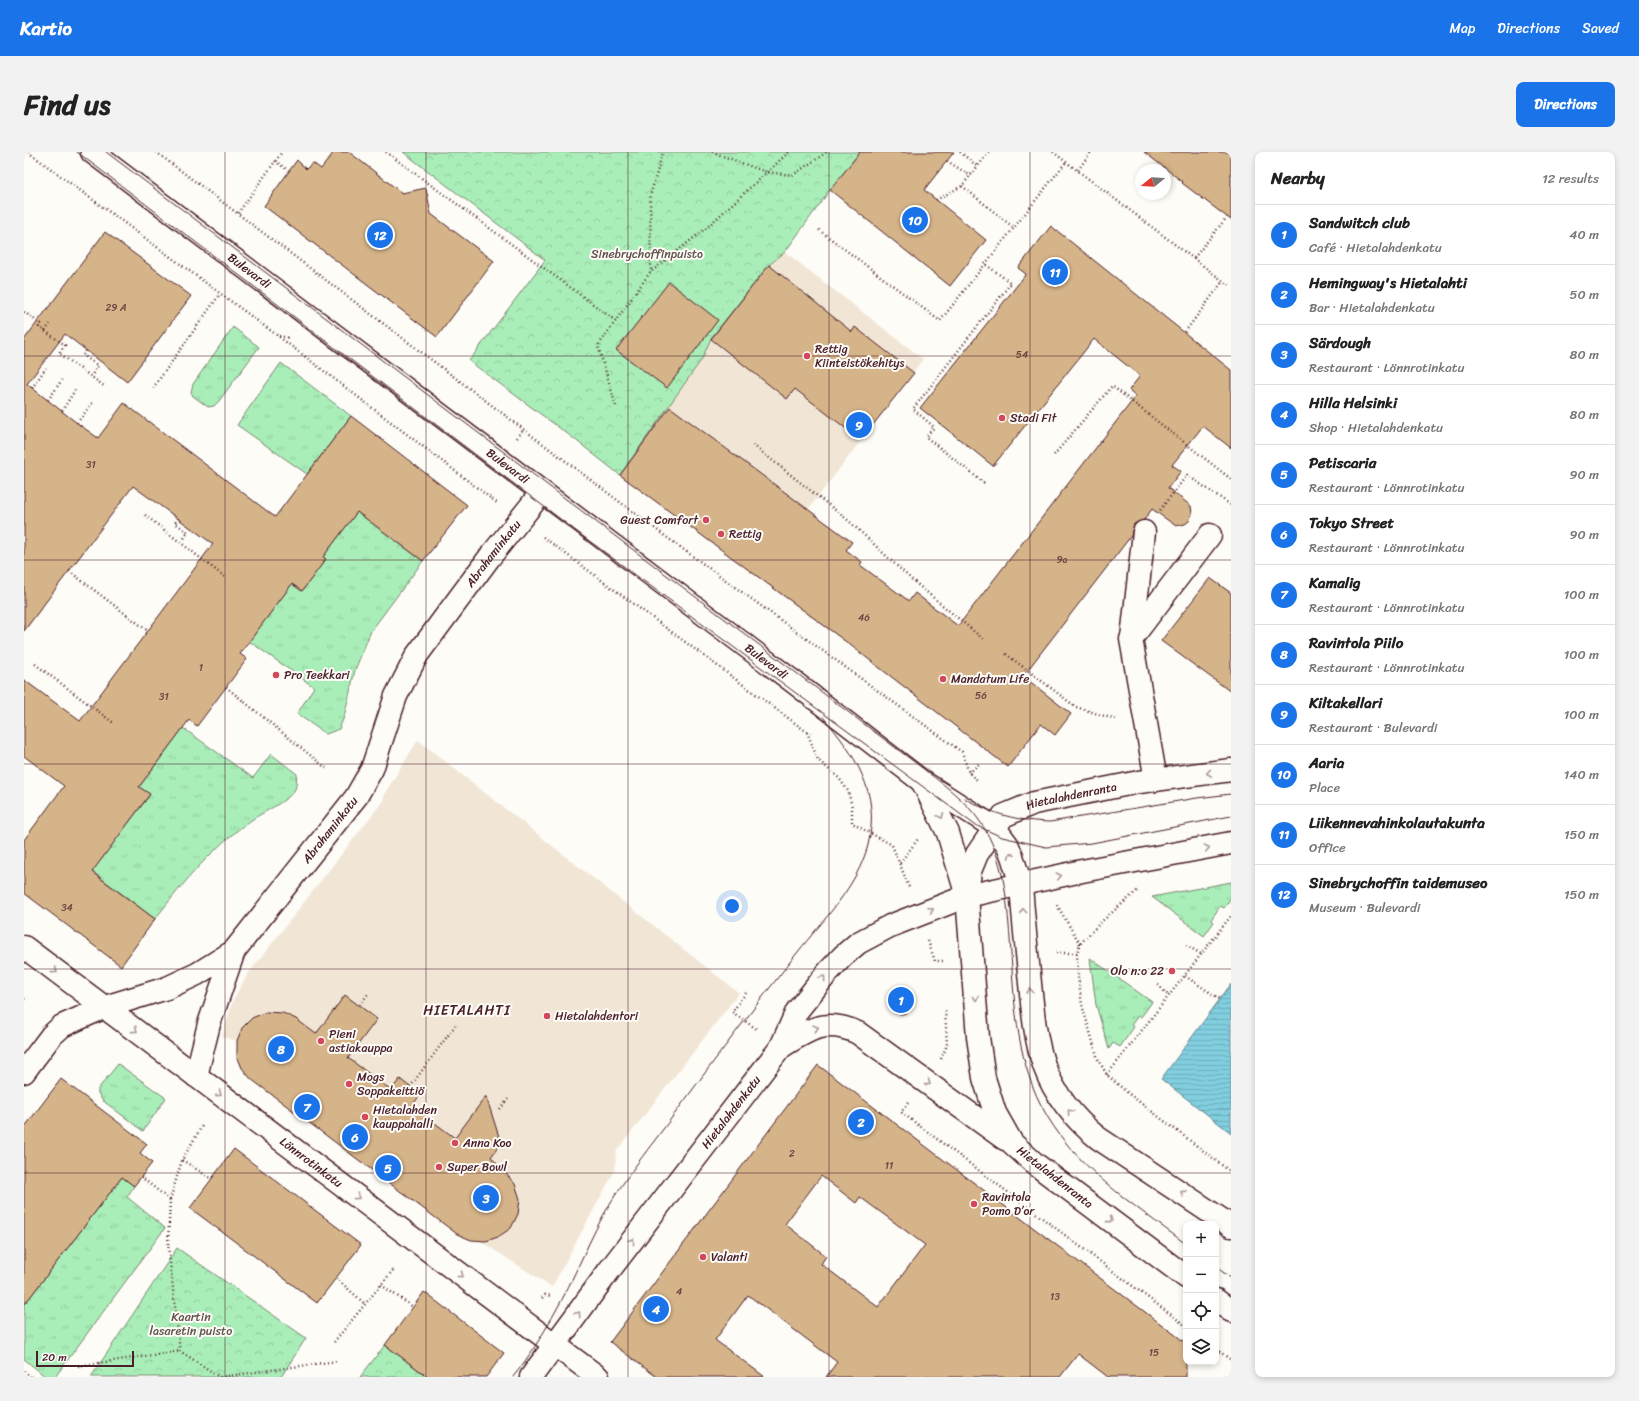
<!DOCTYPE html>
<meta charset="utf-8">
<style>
:root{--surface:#fff;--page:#f2f2f2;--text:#222;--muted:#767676;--line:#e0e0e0;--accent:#1a73e8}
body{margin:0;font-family:Sriracha,sans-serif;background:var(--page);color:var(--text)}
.controls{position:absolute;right:12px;bottom:12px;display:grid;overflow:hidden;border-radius:8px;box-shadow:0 2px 6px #0003}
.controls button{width:36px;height:36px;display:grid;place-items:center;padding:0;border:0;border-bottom:1px solid var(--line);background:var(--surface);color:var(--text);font:20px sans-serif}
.compass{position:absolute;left:1111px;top:12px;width:36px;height:36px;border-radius:50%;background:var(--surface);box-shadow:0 2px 6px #0003;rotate:252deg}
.scale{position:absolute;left:12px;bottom:10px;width:98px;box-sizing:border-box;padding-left:4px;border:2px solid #4a1f2b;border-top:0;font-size:11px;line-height:14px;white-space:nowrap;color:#4a1f2b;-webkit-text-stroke:3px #fdfcf7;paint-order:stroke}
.you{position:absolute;left:708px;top:754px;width:14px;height:14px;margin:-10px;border:3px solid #fff;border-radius:50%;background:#1a73e8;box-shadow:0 0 0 6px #1a73e833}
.badge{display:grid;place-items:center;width:26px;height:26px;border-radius:50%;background:var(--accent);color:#fff;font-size:13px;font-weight:700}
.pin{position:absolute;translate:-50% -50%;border:2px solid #fff;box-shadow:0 1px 4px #0006}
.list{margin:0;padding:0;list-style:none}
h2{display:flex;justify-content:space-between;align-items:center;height:52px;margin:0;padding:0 16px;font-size:17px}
h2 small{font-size:13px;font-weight:400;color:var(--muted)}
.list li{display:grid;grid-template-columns:26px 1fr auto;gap:12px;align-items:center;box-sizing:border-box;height:60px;padding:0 16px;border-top:1px solid var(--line)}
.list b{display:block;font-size:15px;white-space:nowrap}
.list p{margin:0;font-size:13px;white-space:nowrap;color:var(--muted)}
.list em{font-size:13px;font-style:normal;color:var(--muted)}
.icon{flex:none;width:22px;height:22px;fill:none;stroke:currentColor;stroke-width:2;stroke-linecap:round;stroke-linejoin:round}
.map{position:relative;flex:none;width:1207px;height:1225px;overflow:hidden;border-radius:8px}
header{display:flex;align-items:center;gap:24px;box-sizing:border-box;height:56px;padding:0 20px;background:var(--accent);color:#fff}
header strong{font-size:19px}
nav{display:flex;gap:22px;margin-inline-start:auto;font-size:14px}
.intro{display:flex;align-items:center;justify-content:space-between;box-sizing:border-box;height:96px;padding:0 24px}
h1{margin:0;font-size:28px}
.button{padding:10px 18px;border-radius:8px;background:var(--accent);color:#fff;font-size:14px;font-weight:700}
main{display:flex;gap:24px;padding:0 24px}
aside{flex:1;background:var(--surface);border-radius:8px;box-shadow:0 2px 6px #0003}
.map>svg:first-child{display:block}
</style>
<header>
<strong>Kartio</strong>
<nav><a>Map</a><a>Directions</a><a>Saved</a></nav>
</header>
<div class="intro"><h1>Find us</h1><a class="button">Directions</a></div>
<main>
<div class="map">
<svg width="1207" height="1225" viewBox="0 0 1207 1225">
<defs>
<pattern id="grass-tufts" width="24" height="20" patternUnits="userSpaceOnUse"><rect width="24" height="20" fill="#a9eeb8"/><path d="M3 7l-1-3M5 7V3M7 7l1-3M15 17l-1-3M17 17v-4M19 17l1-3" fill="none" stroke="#93cc9e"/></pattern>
<pattern id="park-crowns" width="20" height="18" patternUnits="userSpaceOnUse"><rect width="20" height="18" fill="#a9eeb8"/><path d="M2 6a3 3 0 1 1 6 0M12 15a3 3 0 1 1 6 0" fill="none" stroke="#93cc9e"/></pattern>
<pattern id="water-rules" width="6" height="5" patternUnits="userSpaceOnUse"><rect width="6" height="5" fill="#80cede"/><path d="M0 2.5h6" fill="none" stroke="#70b0bf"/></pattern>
</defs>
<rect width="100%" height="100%" fill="#fdfcf7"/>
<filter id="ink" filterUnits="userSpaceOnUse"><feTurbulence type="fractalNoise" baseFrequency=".025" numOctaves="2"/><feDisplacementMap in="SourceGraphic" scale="8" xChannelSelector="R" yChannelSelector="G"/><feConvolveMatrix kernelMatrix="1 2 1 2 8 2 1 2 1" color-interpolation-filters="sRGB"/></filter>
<g filter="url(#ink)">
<path fill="#f1e6d6" d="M 761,100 L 899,207 L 784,358 L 822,398 L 838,410 L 836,413 L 863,433 L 821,490 L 596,323 L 678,207 L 687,187 L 745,113 Z
M 394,588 L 715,841 L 592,1000 L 591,1018 L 528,1135 L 456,1089 L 447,1088 L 433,1082 L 227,927 L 218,916 L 213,904 L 213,889 L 198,885 L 209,848 L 224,822 L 359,649 L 361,641 Z"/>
<path fill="url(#grass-tufts)" stroke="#7a8672" d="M 209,175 L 235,195 L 195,249 L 190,254 L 184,255 L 169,244 L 167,240 L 169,232 Z
M 257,211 L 327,264 L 283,322 L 213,273 Z
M 333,360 L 399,409 L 347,479 L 331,518 L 320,565 L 315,577 L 302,582 L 273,562 L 290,535 L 225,489 L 268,432 L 278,439 L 301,408 L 299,405 Z
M 159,576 L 229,626 L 247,602 L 273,622 C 272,627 273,633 271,637 C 267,647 238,661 229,667 C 190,693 160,730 131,767 L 65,717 L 96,682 L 126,643 L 115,635 Z
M 1207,730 L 1207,746 L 1200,756 L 1196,754 L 1187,768 L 1190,770 L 1180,784 L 1128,745 Z
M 1066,806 L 1128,850 L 1117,865 L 1114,864 L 1107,873 L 1110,875 L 1096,895 L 1089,891 L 1085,897 L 1072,853 Z
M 94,912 L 142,946 L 119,979 L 78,948 L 74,941 L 74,937 Z
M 98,1025 L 110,1034 L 103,1045 L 141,1076 L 31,1225 L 22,1225 L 0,1207 L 0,1153 Z"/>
<path fill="url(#park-crowns)" stroke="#7a8672" d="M 379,0 L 836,0 L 806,38 L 761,100 L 745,113 L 687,186 L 678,207 L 596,323 L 549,286 L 445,209 L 521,108 Z
M 153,1096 L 282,1186 L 257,1225 L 67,1225 Z
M 361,1193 L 404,1225 L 336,1225 Z"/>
<path fill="url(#water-rules)" stroke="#6a8896" d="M 1207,832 L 1207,981 L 1137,927 Z"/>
<path fill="#d6b489" stroke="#4a1f2b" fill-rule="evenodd" d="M 310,0 L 325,0 L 378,41 L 402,36 L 407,62 L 470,109 L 413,185 L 240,54 L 273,8 L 282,17 L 289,11 L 297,17 Z
M 836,0 L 930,0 L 900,38 L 962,88 L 926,134 L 806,38 Z
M 1120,0 L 1207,0 L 1207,68 L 1158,31 L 1159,30 Z
M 1027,74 L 1207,218 L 1207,296 L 1179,274 L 1148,313 L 1157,319 L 1144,336 L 1167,354 L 1168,362 L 1165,369 L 1161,372 L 1152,374 L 1128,357 L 1120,368 L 1110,372 L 1107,384 L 999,524 L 1047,562 L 1031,583 L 1017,572 L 984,615 L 821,489 L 596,323 L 646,255 L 828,390 L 822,398 L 838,410 L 836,413 L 885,449 L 891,441 L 934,474 L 1112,244 L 1105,238 L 1116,224 L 1070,187 L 969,314 L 896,256 L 1002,122 L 994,116 Z
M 81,80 L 167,144 L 103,230 L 41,182 L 3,232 L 53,271 L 74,286 L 100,251 L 251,365 L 327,264 L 443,353 L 399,409 L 333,360 L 299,405 L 302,407 L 278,439 L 268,432 L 216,502 L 223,507 L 173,574 L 165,568 L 115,635 L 126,642 L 68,720 L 131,767 L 97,814 L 0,741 L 0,688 L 40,634 L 0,604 L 0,528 L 56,569 L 189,392 L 109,334 L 0,479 L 0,188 Z
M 745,113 L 828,180 L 831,175 L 890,221 L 837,288 L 771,237 L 763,247 L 687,187 Z
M 645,130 L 694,168 L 643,236 L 592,198 Z
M 1186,426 L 1207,441 L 1207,540 L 1137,489 Z
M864 849a13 13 0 1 1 26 0a13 13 0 1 1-26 0Z
M 321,843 L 353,867 L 324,906 L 367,938 L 376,927 L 396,943 L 388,954 L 431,986 L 462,944 L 477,991 L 467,1005 L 491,1032 L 496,1047 L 494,1062 L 487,1076 L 474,1085 L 462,1089 L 447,1088 L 433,1082 L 227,927 L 218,916 L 213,904 L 213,889 L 218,876 L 228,866 L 242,860 L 259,861 L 272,867 L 292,882 Z
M 794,913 L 1162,1191 L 1162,1225 L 1084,1225 L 1054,1202 L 1036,1225 L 802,1225 L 813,1210 L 724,1143 L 691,1188 L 741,1225 L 633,1225 L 586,1190 ZM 797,1024 L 832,1051 L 836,1045 L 901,1093 L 854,1155 L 797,1112 L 802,1104 L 761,1072 Z
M 37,927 L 123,992 L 116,1001 L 128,1011 L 110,1034 L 98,1025 L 0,1153 L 0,976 Z
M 210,997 L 337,1093 L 293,1151 L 166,1056 Z
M 400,1140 L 480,1201 L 462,1225 L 404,1225 L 361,1193 Z"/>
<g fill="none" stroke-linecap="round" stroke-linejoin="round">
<g stroke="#4a1f2b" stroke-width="25">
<g id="minor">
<path id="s1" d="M 68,0 L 771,531 L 899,630 L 971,676 L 983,692 L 988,704 L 997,733"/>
<path d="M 1108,486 L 1120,380"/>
<path d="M 1132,628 L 1107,487 L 1186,383"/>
<path d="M 899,631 L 924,681 L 943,744"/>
<path id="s2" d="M 0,920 L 27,884 L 38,874 L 81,855 L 143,836 L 173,822 L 210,799 L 332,645 L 348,617 L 372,544 L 393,503 L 465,406 L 518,340"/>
<path d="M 172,924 L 185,872 L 210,799"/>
<path d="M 531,1193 L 574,1225"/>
</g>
</g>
<g stroke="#4a1f2b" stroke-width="25">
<g id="major">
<path d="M 997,733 C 999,762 1002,792 1005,821 C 1012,893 1014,937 1074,986 L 1207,1074"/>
<path id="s3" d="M 0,795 L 531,1193"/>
<path d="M 757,895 C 785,877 802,866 834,881 L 981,987"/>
<path id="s4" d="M 1162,1125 L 1010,1011 L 988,991 L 971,961 L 960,926 L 954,885 L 943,744 L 946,719 L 953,702 L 979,664 L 1010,651 L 1115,630 L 1207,618"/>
<path d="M 1192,1148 L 1207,1159"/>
<path id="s5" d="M 507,1225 L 584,1120 L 757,895 L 773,859 L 804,820 L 819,804 L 834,791 L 866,774 L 943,744 L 1058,719 L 1207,691"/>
</g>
</g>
<path stroke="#4a1f2b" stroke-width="2.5" stroke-dasharray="1 3" stroke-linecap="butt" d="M 4,0 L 254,184 L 473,351
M 132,0 L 645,387 L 938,600 L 945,621 L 953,628
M 362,0 L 592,169
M 688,0 L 742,20 L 769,23 L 803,0
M 936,0 L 953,14
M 1029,0 L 1207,135
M 251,9 L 265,19
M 923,9 L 947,24
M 1054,18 L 1067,0
M 938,34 L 990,76
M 912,48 L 938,34 L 965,0
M 214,61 L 258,0
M 795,78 L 916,169 L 1042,10
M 1170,106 L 1203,65
M 628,119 L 681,77 L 765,0
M 0,160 L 17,172 L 15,175 L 41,193 L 35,201 L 80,234
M 21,179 L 26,172
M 1161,180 L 1199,129
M 255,184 L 266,186
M 62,199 L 59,203 L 74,214 L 67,224
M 8,236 L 22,216
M 129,236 L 196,142
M 24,248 L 38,228
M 592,254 L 574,194 L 627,119 L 626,44 L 639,0
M 38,259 L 51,238
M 53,271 L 69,250
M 493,286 L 500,277
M 729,293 L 825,369 L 887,427 L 959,487
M 1030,303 L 1088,234 L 1207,327
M 960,331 L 902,285 L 910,275 L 889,257 L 987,131 L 961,112
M 1136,358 L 1163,323 L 1207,353
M 121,363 L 202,426
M 154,366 L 151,371 L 164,380 L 157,391
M 519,385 L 783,580 L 787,581
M 45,419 L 124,479
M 982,502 L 1052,555 L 1093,568
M 11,512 L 91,572
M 202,535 L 302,616
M 783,580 L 794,608 L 815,626 L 824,639 L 828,655 L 828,671 L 868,693 L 885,735
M 945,621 L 956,611
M 876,711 L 894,687
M 1113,739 L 1077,770 L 1056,792 L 1053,801 L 1054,825 L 1058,853 L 1074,907 L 1083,923 L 1105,942 L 1207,1020
M 1033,753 L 1056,792
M 904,789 L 911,809 L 919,809
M 1162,793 L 1177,802
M 1032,801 L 1053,801
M 1161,824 L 1196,847
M 1134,833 L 1145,844
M 722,841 L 708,860 L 734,878
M 0,847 L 4,846
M 336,853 L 344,842
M 917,907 L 923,893 L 921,857
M 1083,923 L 1207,764
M 386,935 L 433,871
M 884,951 L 877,960 L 1162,1174
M 476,957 L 484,947
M 158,1008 L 188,1027
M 117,1025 L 146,1048 L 144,1092 L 156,1199 L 196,1225
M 146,1048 L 158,1008 L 178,974
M 312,1126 L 341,1152
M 357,1133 L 389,1155
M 518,1146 L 521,1143 L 528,1144
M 310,1190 L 370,1117
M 1192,1197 L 1207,1208
M 54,1214 L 156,1199
M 0,1219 L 7,1225
M 196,1225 L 313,1209"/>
<use href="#minor" stroke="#fdfcf7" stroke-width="22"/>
<use href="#major" stroke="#fdfcf7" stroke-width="22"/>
<path stroke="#4a1f2b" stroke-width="1" d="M 53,0 L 560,385 L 951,673 L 978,685 L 1022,695 L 1068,691 L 1207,664
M 82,0 L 893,612 C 916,630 941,647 957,671 C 980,706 983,747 986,787 C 990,844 991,902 1017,953 C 1048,1014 1109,1052 1162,1092
M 940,646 C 967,662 994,669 1026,670 L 1173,646 L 1207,642
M 1192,1115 L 1207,1126
M 489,1225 C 505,1205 518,1184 530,1162 C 551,1126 565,1086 587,1050 C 606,1019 630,990 652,960 C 691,907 732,853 773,801 C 799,768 833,735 844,693 C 857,641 831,602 799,565"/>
</g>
<defs><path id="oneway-chevron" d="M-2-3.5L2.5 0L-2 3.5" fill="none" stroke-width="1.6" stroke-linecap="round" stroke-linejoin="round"/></defs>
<g stroke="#ac999b">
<use href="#oneway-chevron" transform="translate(1185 621) rotate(172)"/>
<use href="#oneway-chevron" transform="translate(917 664) rotate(66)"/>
<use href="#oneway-chevron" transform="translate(1183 696) rotate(-12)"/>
<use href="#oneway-chevron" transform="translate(987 703) rotate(-113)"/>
<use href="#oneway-chevron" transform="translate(1035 724) rotate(-13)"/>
<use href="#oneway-chevron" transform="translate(907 758) rotate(-22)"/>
<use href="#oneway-chevron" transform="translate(999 759) rotate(-95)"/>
<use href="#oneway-chevron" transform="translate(31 819) rotate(37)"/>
<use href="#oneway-chevron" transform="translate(799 826) rotate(-54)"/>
<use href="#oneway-chevron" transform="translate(1006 839) rotate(-94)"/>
<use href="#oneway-chevron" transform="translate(952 846) rotate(86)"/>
<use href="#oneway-chevron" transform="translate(792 876) rotate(-17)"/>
<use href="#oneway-chevron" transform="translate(111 878) rotate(37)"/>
<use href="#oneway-chevron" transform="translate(904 931) rotate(36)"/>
<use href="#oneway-chevron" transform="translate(195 942) rotate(37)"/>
<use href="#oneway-chevron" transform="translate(1046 960) rotate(-130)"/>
<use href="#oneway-chevron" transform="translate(1159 1041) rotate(-147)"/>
<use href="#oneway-chevron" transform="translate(333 1045) rotate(37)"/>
<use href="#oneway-chevron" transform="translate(1086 1068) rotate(37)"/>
<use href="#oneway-chevron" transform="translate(608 1089) rotate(-52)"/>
<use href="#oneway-chevron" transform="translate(437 1123) rotate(37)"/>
<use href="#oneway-chevron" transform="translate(554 1162) rotate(-54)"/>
</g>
</g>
<path fill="none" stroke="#4a1f2b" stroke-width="1" stroke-opacity="0.55" d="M 201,0 L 201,1225M 402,0 L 402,1225M 604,0 L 604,1225M 805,0 L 805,1225M 1006,0 L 1006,1225M 0,204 L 1207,204M 0,408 L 1207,408M 0,612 L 1207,612M 0,817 L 1207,817M 0,1021 L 1207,1021"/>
<g fill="#d1495b" stroke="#fdfcf7" stroke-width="1.5">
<circle cx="783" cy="204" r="4"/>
<circle cx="978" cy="266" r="4"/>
<circle cx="682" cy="368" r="4"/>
<circle cx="697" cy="382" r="4"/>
<circle cx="252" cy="523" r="4"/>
<circle cx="919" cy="527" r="4"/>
<circle cx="1148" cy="819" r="4"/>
<circle cx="523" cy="864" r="4"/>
<circle cx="297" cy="889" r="4"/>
<circle cx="325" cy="932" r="4"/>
<circle cx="341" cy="965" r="4"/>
<circle cx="431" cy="991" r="4"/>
<circle cx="415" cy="1015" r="4"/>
<circle cx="950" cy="1052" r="4"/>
<circle cx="679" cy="1105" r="4"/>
</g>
<g text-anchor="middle" stroke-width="4" stroke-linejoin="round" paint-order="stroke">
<g font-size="10" fill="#6d4442">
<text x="92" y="159">29 A</text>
<text x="998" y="206">54</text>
<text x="67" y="316">31</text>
<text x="1038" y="411">9a</text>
<text x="840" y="469">46</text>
<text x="177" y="519">1</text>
<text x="957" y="547">56</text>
<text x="140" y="548">31</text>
<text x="43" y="759">34</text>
<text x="768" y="1005">2</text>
<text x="865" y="1017">11</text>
<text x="655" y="1143">4</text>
<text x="1031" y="1148">13</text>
<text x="1130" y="1204">15</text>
</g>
<g font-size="12" fill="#62534e" stroke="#fdfcf7">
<text x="623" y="106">Sinebrychoffinpuisto</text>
<text x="167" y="1169">Kaartin<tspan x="167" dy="14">lasaretin puisto</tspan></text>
</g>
<g font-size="12" fill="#4a1f2b" stroke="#fdfcf7">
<text dy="4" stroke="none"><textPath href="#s1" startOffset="197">Bulevardi</textPath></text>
<text dy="4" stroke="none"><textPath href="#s1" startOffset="521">Bulevardi</textPath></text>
<text dy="4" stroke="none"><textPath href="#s2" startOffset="727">Abrahaminkatu</textPath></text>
<text dy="4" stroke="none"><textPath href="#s1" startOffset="845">Bulevardi</textPath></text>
<text dy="4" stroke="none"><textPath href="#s4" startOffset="635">Hietalahdenranta</textPath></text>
<text dy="4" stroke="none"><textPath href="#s2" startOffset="403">Abrahaminkatu</textPath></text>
<text dy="4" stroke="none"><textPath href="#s5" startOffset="332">Hietalahdenkatu</textPath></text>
<text dy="4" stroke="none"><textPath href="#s3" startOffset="359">Lönnrotinkatu</textPath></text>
<text transform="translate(1031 1025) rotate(38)" y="4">Hietalahdenranta</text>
</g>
<g font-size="12" fill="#4a1f2b" stroke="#fdfcf7" text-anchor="start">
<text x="791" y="201">Rettig<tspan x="791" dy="14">Kiinteistökehitys</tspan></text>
<text x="986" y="270">Stadi Fit</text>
<text x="674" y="372" text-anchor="end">Guest Comfort</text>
<text x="705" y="386">Rettig</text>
<text x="260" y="527">Pro Teekkari</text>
<text x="927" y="531">Mandatum Life</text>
<text x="1140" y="823" text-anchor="end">Olo n:o 22</text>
<text x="531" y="868">Hietalahdentori</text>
<text x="305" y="886">Pieni<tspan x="305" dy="14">astiakauppa</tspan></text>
<text x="333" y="929">Mogs<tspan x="333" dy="14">Soppakeittiö</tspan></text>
<text x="349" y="962">Hietalahden<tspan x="349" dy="14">kauppahalli</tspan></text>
<text x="439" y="995">Anna Koo</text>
<text x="423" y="1019">Super Bowl</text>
<text x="958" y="1049">Ravintola<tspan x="958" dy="14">Pomo D’or</tspan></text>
<text x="687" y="1109">Valanti</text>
</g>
<g font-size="14" letter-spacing="1" fill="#4a1f2b" stroke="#fdfcf7">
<text x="443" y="863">HIETALAHTI</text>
</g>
</g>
</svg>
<div class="controls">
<button>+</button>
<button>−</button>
<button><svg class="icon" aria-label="locate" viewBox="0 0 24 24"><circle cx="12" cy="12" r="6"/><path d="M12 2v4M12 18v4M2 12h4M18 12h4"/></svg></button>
<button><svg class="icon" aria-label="layers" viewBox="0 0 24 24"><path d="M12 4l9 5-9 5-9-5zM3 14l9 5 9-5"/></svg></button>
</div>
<svg class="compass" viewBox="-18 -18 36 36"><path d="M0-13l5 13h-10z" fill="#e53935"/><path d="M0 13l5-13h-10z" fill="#767676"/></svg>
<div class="scale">20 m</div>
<div class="you"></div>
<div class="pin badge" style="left:877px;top:848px">1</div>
<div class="pin badge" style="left:837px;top:970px">2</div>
<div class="pin badge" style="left:462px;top:1046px">3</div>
<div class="pin badge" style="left:632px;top:1157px">4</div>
<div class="pin badge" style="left:364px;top:1016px">5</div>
<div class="pin badge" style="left:331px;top:985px">6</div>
<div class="pin badge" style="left:283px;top:955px">7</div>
<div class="pin badge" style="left:257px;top:897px">8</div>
<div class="pin badge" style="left:835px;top:273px">9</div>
<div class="pin badge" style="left:891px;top:68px">10</div>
<div class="pin badge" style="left:1031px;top:120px">11</div>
<div class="pin badge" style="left:356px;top:83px">12</div>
</div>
<aside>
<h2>Nearby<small>12 results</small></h2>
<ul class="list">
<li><span class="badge">1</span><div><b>Sandwitch club</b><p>Café · Hietalahdenkatu</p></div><em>40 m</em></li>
<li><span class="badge">2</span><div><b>Hemingway's Hietalahti</b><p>Bar · Hietalahdenkatu</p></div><em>50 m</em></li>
<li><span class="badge">3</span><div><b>Särdough</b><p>Restaurant · Lönnrotinkatu</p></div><em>80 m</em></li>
<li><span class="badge">4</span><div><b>Hilla Helsinki</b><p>Shop · Hietalahdenkatu</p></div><em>80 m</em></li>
<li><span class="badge">5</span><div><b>Petiscaria</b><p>Restaurant · Lönnrotinkatu</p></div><em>90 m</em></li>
<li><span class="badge">6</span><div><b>Tokyo Street</b><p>Restaurant · Lönnrotinkatu</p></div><em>90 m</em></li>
<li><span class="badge">7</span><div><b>Kamalig</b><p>Restaurant · Lönnrotinkatu</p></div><em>100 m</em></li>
<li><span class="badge">8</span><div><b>Ravintola Piilo</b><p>Restaurant · Lönnrotinkatu</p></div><em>100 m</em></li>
<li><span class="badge">9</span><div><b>Kiltakellari</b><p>Restaurant · Bulevardi</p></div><em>100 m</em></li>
<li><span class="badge">10</span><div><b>Aaria</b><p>Place</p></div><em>140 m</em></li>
<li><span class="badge">11</span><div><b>Liikennevahinkolautakunta</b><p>Office</p></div><em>150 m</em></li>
<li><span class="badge">12</span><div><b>Sinebrychoffin taidemuseo</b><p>Museum · Bulevardi</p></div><em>150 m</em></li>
</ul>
</aside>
</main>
